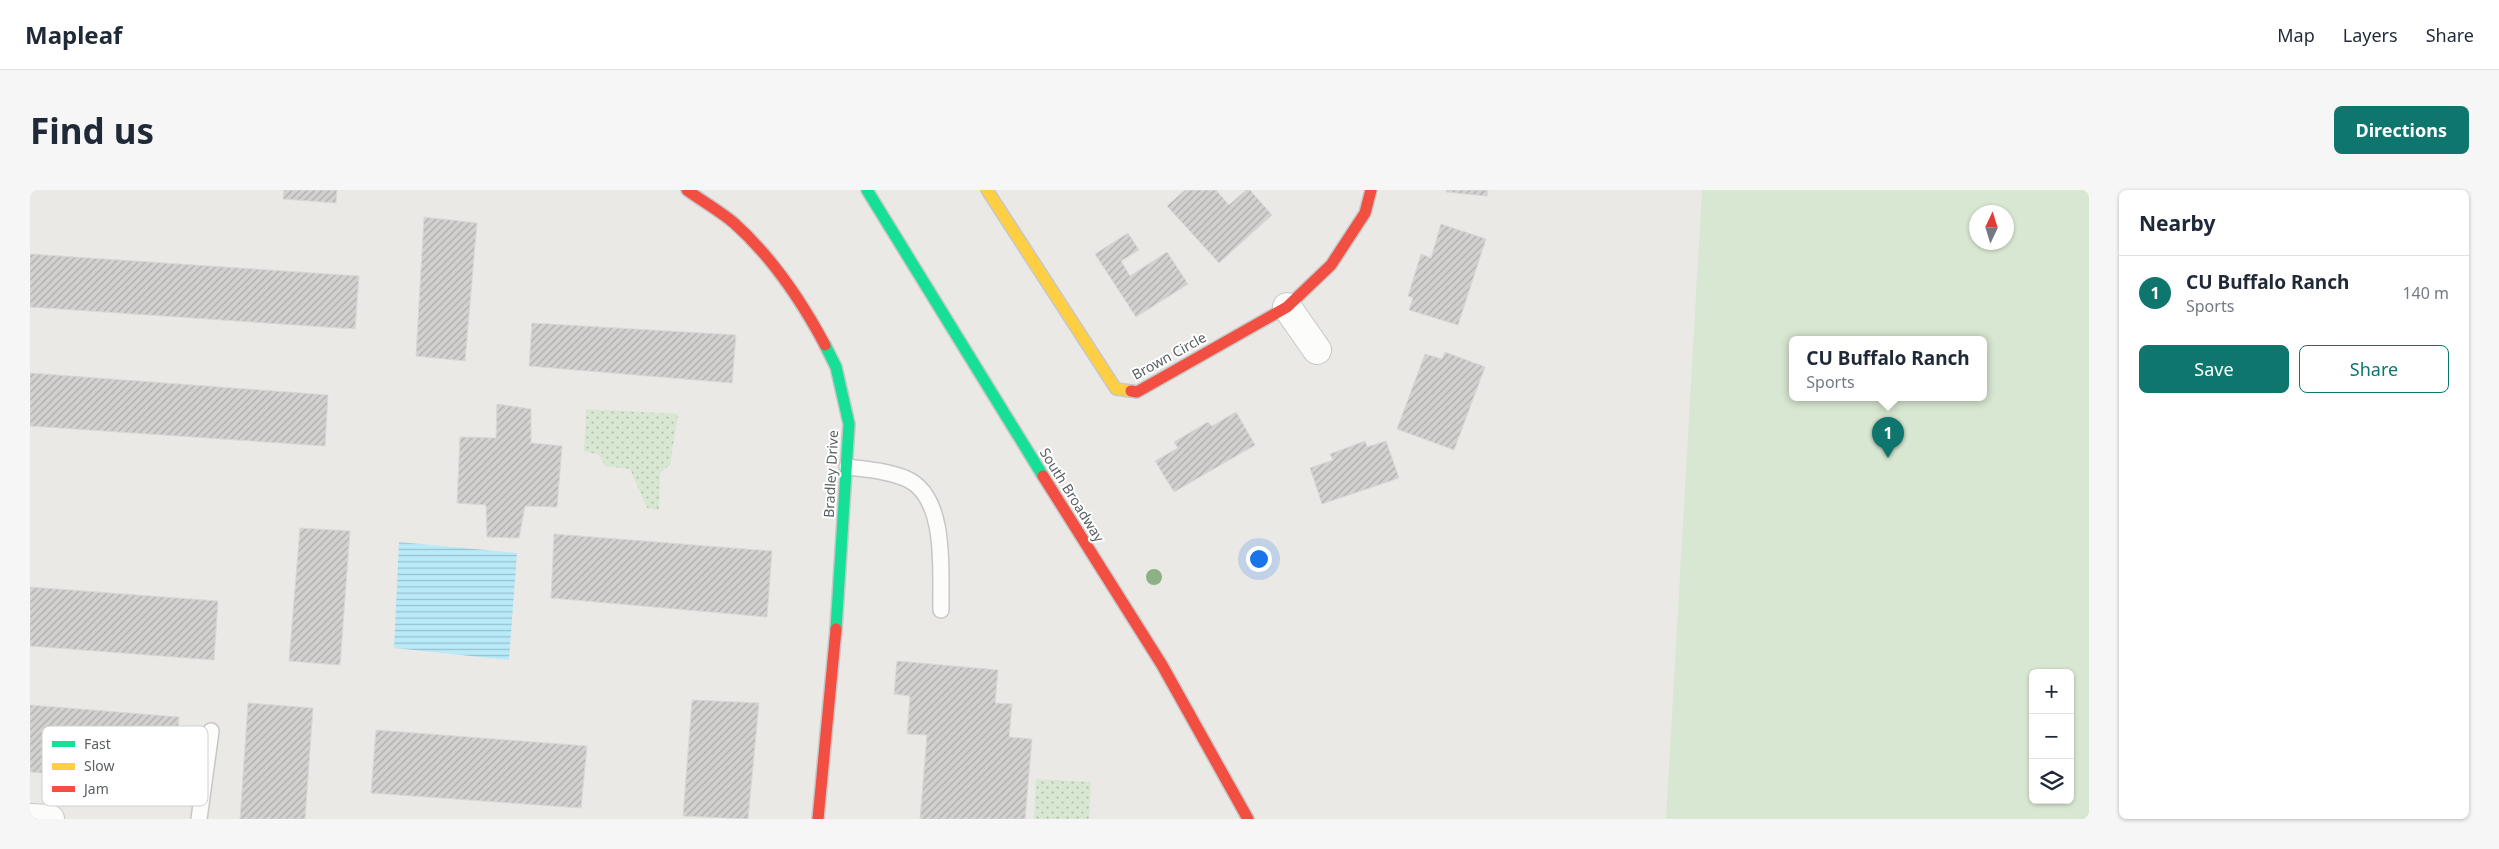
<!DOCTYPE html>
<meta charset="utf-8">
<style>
:root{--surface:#fff;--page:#f6f6f7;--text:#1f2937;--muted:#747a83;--line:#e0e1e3;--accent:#0f766e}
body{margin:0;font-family:"Noto Sans",sans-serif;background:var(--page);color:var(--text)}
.controls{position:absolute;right:15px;bottom:15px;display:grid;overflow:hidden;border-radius:8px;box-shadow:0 1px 4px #0004}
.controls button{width:45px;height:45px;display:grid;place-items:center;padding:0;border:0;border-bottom:1px solid var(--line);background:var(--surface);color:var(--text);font:25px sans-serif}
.compass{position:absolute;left:1939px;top:15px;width:45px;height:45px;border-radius:50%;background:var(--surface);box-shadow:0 1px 4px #0004;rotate:4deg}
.you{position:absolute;left:1228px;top:368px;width:18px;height:18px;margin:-12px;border:4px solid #fff;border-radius:50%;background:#1a73e8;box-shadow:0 0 0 8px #1a73e833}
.badge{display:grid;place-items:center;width:32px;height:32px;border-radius:50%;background:var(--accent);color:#fff;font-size:16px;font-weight:700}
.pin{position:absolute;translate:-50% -41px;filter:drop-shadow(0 1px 2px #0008)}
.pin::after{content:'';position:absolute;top:26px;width:18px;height:15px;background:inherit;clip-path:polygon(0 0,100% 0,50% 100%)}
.popup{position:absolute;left:1759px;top:146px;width:198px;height:65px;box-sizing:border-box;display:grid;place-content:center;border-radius:8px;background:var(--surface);filter:drop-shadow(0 1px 4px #0005);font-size:16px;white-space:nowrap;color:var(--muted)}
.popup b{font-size:19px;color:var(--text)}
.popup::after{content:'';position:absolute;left:50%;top:100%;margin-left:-10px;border:10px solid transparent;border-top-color:var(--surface)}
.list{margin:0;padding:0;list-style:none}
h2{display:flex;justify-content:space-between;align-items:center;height:65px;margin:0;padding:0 20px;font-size:21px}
h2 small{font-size:16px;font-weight:400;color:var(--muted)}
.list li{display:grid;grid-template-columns:32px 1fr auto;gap:15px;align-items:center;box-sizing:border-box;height:75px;padding:0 20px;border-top:1px solid var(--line)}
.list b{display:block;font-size:19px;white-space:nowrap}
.list p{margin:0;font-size:16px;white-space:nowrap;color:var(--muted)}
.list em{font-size:16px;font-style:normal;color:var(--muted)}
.actions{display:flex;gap:10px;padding:15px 20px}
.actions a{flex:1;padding:11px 0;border:1px solid var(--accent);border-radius:8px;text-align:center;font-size:18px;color:var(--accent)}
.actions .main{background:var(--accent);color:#fff}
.icon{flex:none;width:28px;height:28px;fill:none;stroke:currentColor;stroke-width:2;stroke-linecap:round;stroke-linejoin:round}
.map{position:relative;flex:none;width:2059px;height:629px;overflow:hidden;border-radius:8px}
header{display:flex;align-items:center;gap:30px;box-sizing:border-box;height:70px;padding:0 25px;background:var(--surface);border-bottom:1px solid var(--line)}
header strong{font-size:24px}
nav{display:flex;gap:28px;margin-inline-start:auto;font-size:18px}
.intro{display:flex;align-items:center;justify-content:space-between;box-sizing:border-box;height:120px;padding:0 30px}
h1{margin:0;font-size:35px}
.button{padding:12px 22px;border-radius:8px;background:var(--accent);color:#fff;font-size:18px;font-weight:700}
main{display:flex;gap:30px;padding:0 30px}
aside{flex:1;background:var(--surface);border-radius:8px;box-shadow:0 1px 4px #0004}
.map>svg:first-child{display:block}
</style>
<header>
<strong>Mapleaf</strong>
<nav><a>Map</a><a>Layers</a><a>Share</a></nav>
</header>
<div class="intro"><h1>Find us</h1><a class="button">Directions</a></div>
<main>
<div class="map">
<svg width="2059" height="629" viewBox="0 0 2059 629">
<defs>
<pattern id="park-dots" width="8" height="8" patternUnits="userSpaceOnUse" patternTransform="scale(1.25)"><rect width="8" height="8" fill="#d8e7d1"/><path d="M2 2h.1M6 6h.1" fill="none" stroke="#b2bfad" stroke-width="1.8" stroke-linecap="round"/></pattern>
<pattern id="water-rules" width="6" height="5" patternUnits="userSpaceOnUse" patternTransform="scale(1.25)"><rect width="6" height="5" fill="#b9eaf8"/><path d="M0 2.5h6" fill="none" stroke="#99c1cc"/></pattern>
<pattern id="building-hatch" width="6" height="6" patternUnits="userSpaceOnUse" patternTransform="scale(1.25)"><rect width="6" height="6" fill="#d3d1d0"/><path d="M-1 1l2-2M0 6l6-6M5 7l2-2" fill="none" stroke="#aeadac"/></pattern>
</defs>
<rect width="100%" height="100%" fill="#ebe9e6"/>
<path fill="#d8e7d1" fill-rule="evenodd" d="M 1672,0 L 2059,0 L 2059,629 L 1636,629 ZM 1946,22 L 1976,22 L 1976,52 L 1946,52 ZM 1763,149 L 1953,149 L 1953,207 L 1763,207 ZM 2003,483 L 2040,483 L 2040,610 L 2003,610 Z"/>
<path fill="url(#park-dots)" d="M 556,219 L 648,224 L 640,275 L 630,283 L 629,320 L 617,318 L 600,279 L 575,276 L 569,265 L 554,261 Z
M 1006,589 L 1061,592 L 1059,629 L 1004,629 Z"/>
<path fill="url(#water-rules)" d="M 369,352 L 487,363 L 479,470 L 364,458 Z"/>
<path fill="url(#building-hatch)" stroke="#dad8d6" d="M 254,0 L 307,0 L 306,13 L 253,9 Z
M 1155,0 L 1186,0 L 1199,15 L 1216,0 L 1220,0 L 1242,25 L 1189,73 L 1137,16 Z
M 1417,0 L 1458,0 L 1457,6 L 1416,2 Z
M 394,27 L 447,33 L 435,171 L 386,166 Z
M 1411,34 L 1456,49 L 1428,135 L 1379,120 L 1383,108 L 1378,106 L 1391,64 L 1401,68 Z
M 1098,43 L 1109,60 L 1091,71 L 1100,86 L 1137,62 L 1158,94 L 1106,127 L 1065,64 Z
M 0,64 L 329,86 L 325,139 L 0,117 Z
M 502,133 L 706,145 L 702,193 L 499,176 Z
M 1415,162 L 1455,177 L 1424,260 L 1367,239 L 1395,164 L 1412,169 Z
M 0,183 L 298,205 L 295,256 L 0,236 Z
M 467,214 L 501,219 L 501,253 L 532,256 L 527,317 L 495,316 L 489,348 L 457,347 L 456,315 L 427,313 L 430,247 L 466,248 Z
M 1206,222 L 1225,255 L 1144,302 L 1125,271 L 1148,258 L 1144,252 L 1178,232 L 1182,236 Z
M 1335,251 L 1337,257 L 1356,251 L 1369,288 L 1292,314 L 1280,278 L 1303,270 L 1300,264 Z
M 270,338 L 320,341 L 310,475 L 259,471 Z
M 524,344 L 742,361 L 737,427 L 521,408 Z
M 0,397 L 188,411 L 184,470 L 0,456 Z
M 867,471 L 968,480 L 965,513 L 982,514 L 979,547 L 1002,549 L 995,629 L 890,629 L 897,545 L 877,544 L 880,506 L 864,504 Z
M 662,510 L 729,513 L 718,629 L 653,626 Z
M 218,513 L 283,518 L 275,629 L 210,629 Z
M 0,515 L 149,527 L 145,593 L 0,582 Z
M 346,540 L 557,556 L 551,618 L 341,603 Z"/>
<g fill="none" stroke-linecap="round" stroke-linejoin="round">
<g stroke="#c7c7c7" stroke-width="18">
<path id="lane" d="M 817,277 C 836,279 859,281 877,289 C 918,308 910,383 911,420
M 169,629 L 181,541"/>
</g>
<g stroke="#c7c7c7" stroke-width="30">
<path id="street" d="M 1257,117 L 1287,160
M 0,628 L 20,629"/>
</g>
<g stroke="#c6c7c7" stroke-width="14">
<path id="fast" d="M 837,0 L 1013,286
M 795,155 L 806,177 L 819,234 L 806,439"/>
</g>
<g stroke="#c6c7c7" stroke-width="14">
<path id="slow" d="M 957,0 L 1086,199 L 1101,201"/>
</g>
<g stroke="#c6c7c7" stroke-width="14">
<path id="jam" d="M 657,0 C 672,11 690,21 704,33 C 742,67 771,110 795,155
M 1101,201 L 1107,202 L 1257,117 L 1301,75 L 1335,23 L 1341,0
M 1013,286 L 1132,475 L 1218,629
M 788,629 L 806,439"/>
</g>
<use href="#lane" stroke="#fcfcfb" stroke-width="15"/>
<use href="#street" stroke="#fcfcfb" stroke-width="28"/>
<use href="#fast" stroke="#16e098" stroke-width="11"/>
<use href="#slow" stroke="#ffcf43" stroke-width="11"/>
<use href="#jam" stroke="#f24e42" stroke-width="11"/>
</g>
<circle fill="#8db184" cx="1124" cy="387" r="8"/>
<g text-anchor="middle" stroke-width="4" stroke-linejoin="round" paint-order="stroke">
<g font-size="14" fill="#5b6164" stroke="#fff">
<text transform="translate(1139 166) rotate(-29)" y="5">Brown Circle</text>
<text transform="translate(801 284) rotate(-87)" y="5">Bradley Drive</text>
<text transform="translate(1042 305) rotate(58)" y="5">South Broadway</text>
</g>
</g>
<rect x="12" y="536" width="166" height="80" rx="8" fill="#fff" stroke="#ced0d0" stroke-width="1"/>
<rect x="22" y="551" width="23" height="6" fill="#16e098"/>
<rect x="22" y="573" width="23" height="7" fill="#ffcf43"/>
<rect x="22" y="596" width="23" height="6" fill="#f24e42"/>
<g font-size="14" fill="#5b6164">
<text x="54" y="559">Fast</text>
<text x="54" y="581">Slow</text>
<text x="54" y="604">Jam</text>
</g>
</svg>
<div class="controls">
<button>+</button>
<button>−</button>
<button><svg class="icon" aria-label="layers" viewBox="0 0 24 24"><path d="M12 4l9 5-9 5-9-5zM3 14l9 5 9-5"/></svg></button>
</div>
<svg class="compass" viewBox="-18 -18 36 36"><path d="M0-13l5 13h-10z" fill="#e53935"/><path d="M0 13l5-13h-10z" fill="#747a83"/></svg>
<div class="you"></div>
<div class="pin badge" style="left:1858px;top:268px">1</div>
<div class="popup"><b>CU Buffalo Ranch</b>Sports</div>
</div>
<aside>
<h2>Nearby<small></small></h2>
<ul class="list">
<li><span class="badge">1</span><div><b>CU Buffalo Ranch</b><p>Sports</p></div><em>140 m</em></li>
</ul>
<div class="actions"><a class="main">Save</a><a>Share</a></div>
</aside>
</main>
